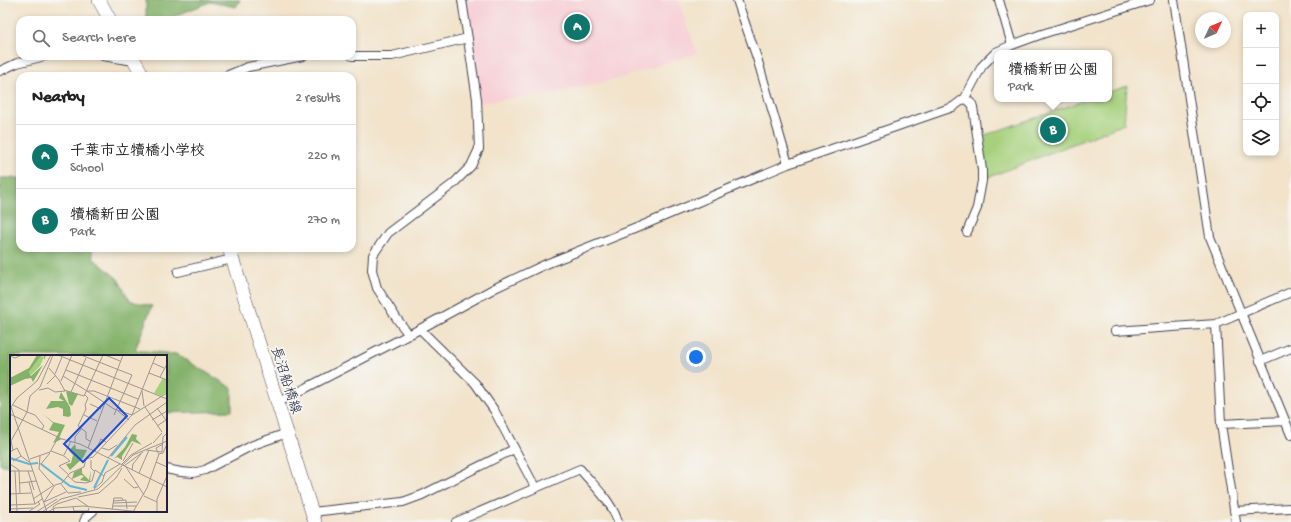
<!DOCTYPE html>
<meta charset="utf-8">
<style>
:root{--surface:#fff;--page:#f2f2f2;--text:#222;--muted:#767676;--line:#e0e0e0;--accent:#0f766e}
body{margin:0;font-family:"Gochi Hand","Klee One",sans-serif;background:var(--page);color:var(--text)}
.controls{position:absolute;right:12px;top:12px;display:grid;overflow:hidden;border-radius:8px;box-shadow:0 2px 6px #0003}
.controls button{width:36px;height:36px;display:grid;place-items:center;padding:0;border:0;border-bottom:1px solid var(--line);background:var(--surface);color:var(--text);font:20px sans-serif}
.compass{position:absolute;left:1195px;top:12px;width:36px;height:36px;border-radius:50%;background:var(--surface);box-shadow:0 2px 6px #0003;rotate:46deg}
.you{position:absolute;left:696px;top:357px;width:14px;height:14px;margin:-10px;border:3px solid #fff;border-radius:50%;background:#1a73e8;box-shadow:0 0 0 6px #1a73e833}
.badge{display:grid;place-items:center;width:26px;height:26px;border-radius:50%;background:var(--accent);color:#fff;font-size:13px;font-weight:700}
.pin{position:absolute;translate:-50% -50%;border:2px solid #fff;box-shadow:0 1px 4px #0006}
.popup{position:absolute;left:994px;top:50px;width:118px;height:52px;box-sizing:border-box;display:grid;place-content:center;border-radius:8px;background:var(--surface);filter:drop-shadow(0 1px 3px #0005);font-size:13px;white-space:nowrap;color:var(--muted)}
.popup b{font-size:15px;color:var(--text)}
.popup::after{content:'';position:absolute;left:50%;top:100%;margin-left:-8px;border:8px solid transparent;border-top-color:var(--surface)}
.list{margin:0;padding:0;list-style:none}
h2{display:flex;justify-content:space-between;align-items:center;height:52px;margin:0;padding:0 16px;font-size:17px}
h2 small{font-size:13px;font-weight:400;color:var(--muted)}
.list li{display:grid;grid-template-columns:26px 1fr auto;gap:12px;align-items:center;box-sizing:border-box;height:64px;padding:0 16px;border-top:1px solid var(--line)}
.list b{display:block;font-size:15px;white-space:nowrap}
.list p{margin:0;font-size:13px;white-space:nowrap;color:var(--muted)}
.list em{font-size:13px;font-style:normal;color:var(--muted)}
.icon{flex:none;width:22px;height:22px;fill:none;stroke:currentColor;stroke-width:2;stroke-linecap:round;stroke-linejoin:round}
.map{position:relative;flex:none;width:1291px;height:522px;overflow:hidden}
.search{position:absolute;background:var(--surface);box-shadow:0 2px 6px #0003;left:16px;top:16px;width:340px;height:44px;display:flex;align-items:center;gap:10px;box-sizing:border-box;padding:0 14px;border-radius:12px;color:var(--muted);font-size:15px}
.panel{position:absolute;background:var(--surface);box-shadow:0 2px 6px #0003;left:16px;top:72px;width:340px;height:180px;border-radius:12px}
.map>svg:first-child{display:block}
</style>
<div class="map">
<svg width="1291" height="522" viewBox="0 0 1291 522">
<rect width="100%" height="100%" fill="#f6f6f2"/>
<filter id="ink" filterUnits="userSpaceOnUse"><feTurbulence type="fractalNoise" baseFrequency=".025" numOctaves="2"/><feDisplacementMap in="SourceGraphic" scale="8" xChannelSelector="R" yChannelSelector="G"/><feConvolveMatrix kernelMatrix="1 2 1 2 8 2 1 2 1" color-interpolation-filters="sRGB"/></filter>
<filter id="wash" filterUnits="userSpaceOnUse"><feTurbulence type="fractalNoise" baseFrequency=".012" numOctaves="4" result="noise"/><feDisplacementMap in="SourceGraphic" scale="16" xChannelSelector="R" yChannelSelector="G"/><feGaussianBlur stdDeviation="0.9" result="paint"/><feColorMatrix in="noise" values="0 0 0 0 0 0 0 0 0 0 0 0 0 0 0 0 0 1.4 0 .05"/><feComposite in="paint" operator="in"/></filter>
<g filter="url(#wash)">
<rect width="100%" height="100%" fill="#f2e3ca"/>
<path fill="#f7cfd5" d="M 462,0 L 678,0 L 697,53 L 617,79 L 560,92 L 478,103 Z"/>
<path fill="#a6d07b" stroke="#64795b" d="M 1127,86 L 1124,124 L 984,179 L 980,137 L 1088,99 L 1109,99 L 1109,92 Z"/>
<path fill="#84b26b" stroke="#536a53" d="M 146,0 L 240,0 L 236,7 L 210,2 L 165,20 L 146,20 Z
M 0,178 L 20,178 L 20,248 L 92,248 L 93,258 L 118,279 L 130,301 L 152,306 L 135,350 L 176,354 L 232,388 L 232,411 L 166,413 L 166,356 L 11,356 L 11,467 L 0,464 Z"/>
</g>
<g filter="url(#ink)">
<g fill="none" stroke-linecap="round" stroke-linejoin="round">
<g stroke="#413f50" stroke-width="10">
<path id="street" d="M 737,0 L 757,58 L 788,164
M 999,0 L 1012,45
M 1174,0 L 1210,237 L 1291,435
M 103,56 L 134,61
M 352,56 L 392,56 L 468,38
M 0,71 L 17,63 L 45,56
M 226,76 L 248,67 L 303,56
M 965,98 L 972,104 L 973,107 L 982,170 L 982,181 L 977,208 L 967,232
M 178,272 L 232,259
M 1216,324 L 1221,424 L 1236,522
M 420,329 L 475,383 L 494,410 L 535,487
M 1115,331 L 1216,324 L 1291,292
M 409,335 L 397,319 L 377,288 L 372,270 L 373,255 L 388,233 L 453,184 L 471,166 L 479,149 L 477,99 L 462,0
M 1260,361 L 1291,348
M 277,403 L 420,329 L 495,288 L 546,264 L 634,229 L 788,164 L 953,107 L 965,98 L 982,66 L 996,52 L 1012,45 L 1042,34 L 1150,0
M 1221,424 L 1285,421
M 166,469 L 181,472 L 193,473 L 205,470 L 253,445 L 287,433
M 1234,511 L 1291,508
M 312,512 L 403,502 L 422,495 L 514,449
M 84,522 L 86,517 L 93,511
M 456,522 L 580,469 C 594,486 611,500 618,522"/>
</g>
<g stroke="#413f50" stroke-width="14">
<path id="primary" d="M 99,0 L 110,20
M 132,56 L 143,76
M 229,248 L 315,522"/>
</g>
<use href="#street" stroke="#fff" stroke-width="8"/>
<use href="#primary" stroke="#fff" stroke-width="13"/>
</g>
</g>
<g text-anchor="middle" stroke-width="3.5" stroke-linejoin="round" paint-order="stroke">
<g font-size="14" fill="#22223b" stroke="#f6f6f2">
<text transform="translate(287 380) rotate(72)" y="5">長沼船橋線</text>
</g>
</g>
<g transform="translate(10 355)">
<rect width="157" height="157" fill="#f2e3ca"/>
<path d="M 31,1 L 34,2 L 30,11 L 21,20 L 19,17 ZM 153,23 L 157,25 L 157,37 L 151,41 L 144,38 Z" fill="#a6d07b"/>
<path d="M 27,0 L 36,0 L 34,5 L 34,1 L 31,1 L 19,17 L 21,21 L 33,10 L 23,27 L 21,23 L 15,24 L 0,31 L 0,23 L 19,13 ZM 56,36 L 68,39 L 62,51 L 59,49 ZM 51,37 L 60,52 L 61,60 L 59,62 L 53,61 L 53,54 L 48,52 L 36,54 L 41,46 L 54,46 L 49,43 ZM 33,59 L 43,67 L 55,70 L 49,83 L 52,84 L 43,88 L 49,77 L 39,75 L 43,68 ZM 122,79 L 127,80 L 126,84 L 132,90 L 122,86 L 112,101 L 112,105 L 107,102 L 104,104 L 115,92 ZM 65,89 L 66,94 L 77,95 L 73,103 L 60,115 L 56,109 L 61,108 L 63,100 L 59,96 ZM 72,113 L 72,118 L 79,125 L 81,115 L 80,127 L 70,125 L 74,121 L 71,120 L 62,124 L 64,117 Z" fill="#84b26b"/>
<path fill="none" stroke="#5cb8da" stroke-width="2" d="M 101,101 L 117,82M 0,103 L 19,109 L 28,108M 31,109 L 60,131 L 77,135M 84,133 L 98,105"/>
<path fill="none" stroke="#9f9691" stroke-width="1" d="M 48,0 L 157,44M 71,0 L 122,20 L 104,60M 95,0 L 110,6M 0,1 L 5,3 L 12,0M 143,8 L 154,13M 56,15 L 128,44M 139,18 L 157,25M 45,19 L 52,2M 53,21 L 77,36 L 84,36 L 130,54M 150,22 L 157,9M 51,26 L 62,0M 37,29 L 46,20M 29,35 L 38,33 L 45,37 L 55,36 L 49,25 L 39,13M 54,35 L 74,41 L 93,0M 77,36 L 104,54 L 122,60 L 146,0M 132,36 L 134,51M 61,37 L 76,3M 75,40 L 78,43 L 75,50 L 76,54 L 68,71 L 76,77 L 76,84 L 80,86M 0,49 L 37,157M 80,49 L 91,54M 3,50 L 17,57M 1,52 L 7,43 L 27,26 L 41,0M 135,52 L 152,77M 108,56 L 119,65M 17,57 L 25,60 L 34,71 L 32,74M 0,59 L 52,84 L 70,89 L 157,132M 74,60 L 87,66M 142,65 L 157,56M 147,71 L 156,65 L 147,53M 65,87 L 65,82 L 72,73M 143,88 L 152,78M 78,93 L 113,0M 92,93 L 99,95 L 107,90M 3,95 L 1,86 L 17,57 L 20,41 L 30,32 L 43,0M 136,95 L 152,97 L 153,82 L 157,78M 41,96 L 54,101 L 60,106 L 49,111 L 59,120M 85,96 L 91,84 L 96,87M 0,97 L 7,93 L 11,101M 148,98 L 146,93 L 153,89M 148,99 L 153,98 L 157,89M 54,100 L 61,86M 30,101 L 29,114 L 43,130M 98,103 L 125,70 L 157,47M 20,104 L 40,97 L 48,83M 81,105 L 81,113 L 84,116M 3,106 L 11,101 L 19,107M 113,106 L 123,88M 146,107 L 157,112M 29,108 L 31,109 L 40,98M 0,109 L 9,115 L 10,139M 111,110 L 121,100 L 142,88M 114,111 L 133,97M 116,112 L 134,140M 122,115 L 123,109 L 131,99M 0,116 L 23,116M 5,116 L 7,157M 18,116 L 24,135M 129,118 L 139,95M 58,121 L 65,127 L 76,128 L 82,126 L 85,115 L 94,121M 114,124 L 124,133 L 128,132M 19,127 L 25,149M 10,128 L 26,126M 51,129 L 58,138 L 71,137M 84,134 L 92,127 L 95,118 L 110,109M 0,139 L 21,138M 134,141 L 147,147M 68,142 L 89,138 L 106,123 L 112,113M 23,144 L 44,130M 103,146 L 116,145 L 117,154M 34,147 L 45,130 L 52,128 L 60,118 L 74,112 L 76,104 L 83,102 L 122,60 L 157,38M 34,147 L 56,137M 103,148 L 127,147M 0,150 L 25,149 L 32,144M 103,151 L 126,151M 63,152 L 64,156 L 78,156 L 79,153M 0,154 L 23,153M 102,155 L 104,143 L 112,143 L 113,145M 18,157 L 30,149 L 28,147M 26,157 L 47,144M 32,157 L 51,144 L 88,134 L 123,100 L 157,86M 38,157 L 45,153 L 73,151 L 131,157M 44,157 L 43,152 L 47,149 L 66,143 L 79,152M 123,157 L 137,133 L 149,99M 147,157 L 147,144 L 157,121"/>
<path fill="#1d4ed8" fill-opacity="0.15" stroke="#1d4ed8" stroke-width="2" d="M 99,43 L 117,61 L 73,107 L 54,89 Z"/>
<rect width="157" height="157" fill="none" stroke="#22223b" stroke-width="2"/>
</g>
</svg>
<div class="controls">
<button>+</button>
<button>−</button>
<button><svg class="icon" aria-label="locate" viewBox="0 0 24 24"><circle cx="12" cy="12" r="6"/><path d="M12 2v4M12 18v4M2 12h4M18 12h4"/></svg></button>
<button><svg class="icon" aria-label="layers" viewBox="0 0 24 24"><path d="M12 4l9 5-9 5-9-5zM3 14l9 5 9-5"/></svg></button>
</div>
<svg class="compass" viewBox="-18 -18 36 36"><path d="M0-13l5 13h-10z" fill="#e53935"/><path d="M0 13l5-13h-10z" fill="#767676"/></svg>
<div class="you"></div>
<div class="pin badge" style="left:577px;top:27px">A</div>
<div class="pin badge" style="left:1053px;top:130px">B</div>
<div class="popup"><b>犢橋新田公園</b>Park</div>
<div class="search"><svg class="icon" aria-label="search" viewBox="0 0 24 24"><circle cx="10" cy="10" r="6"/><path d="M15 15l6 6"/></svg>Search here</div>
<section class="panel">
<h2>Nearby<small>2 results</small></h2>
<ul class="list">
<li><span class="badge">A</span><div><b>千葉市立犢橋小学校</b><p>School</p></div><em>220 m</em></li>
<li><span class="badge">B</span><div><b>犢橋新田公園</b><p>Park</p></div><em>270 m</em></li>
</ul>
</section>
</div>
